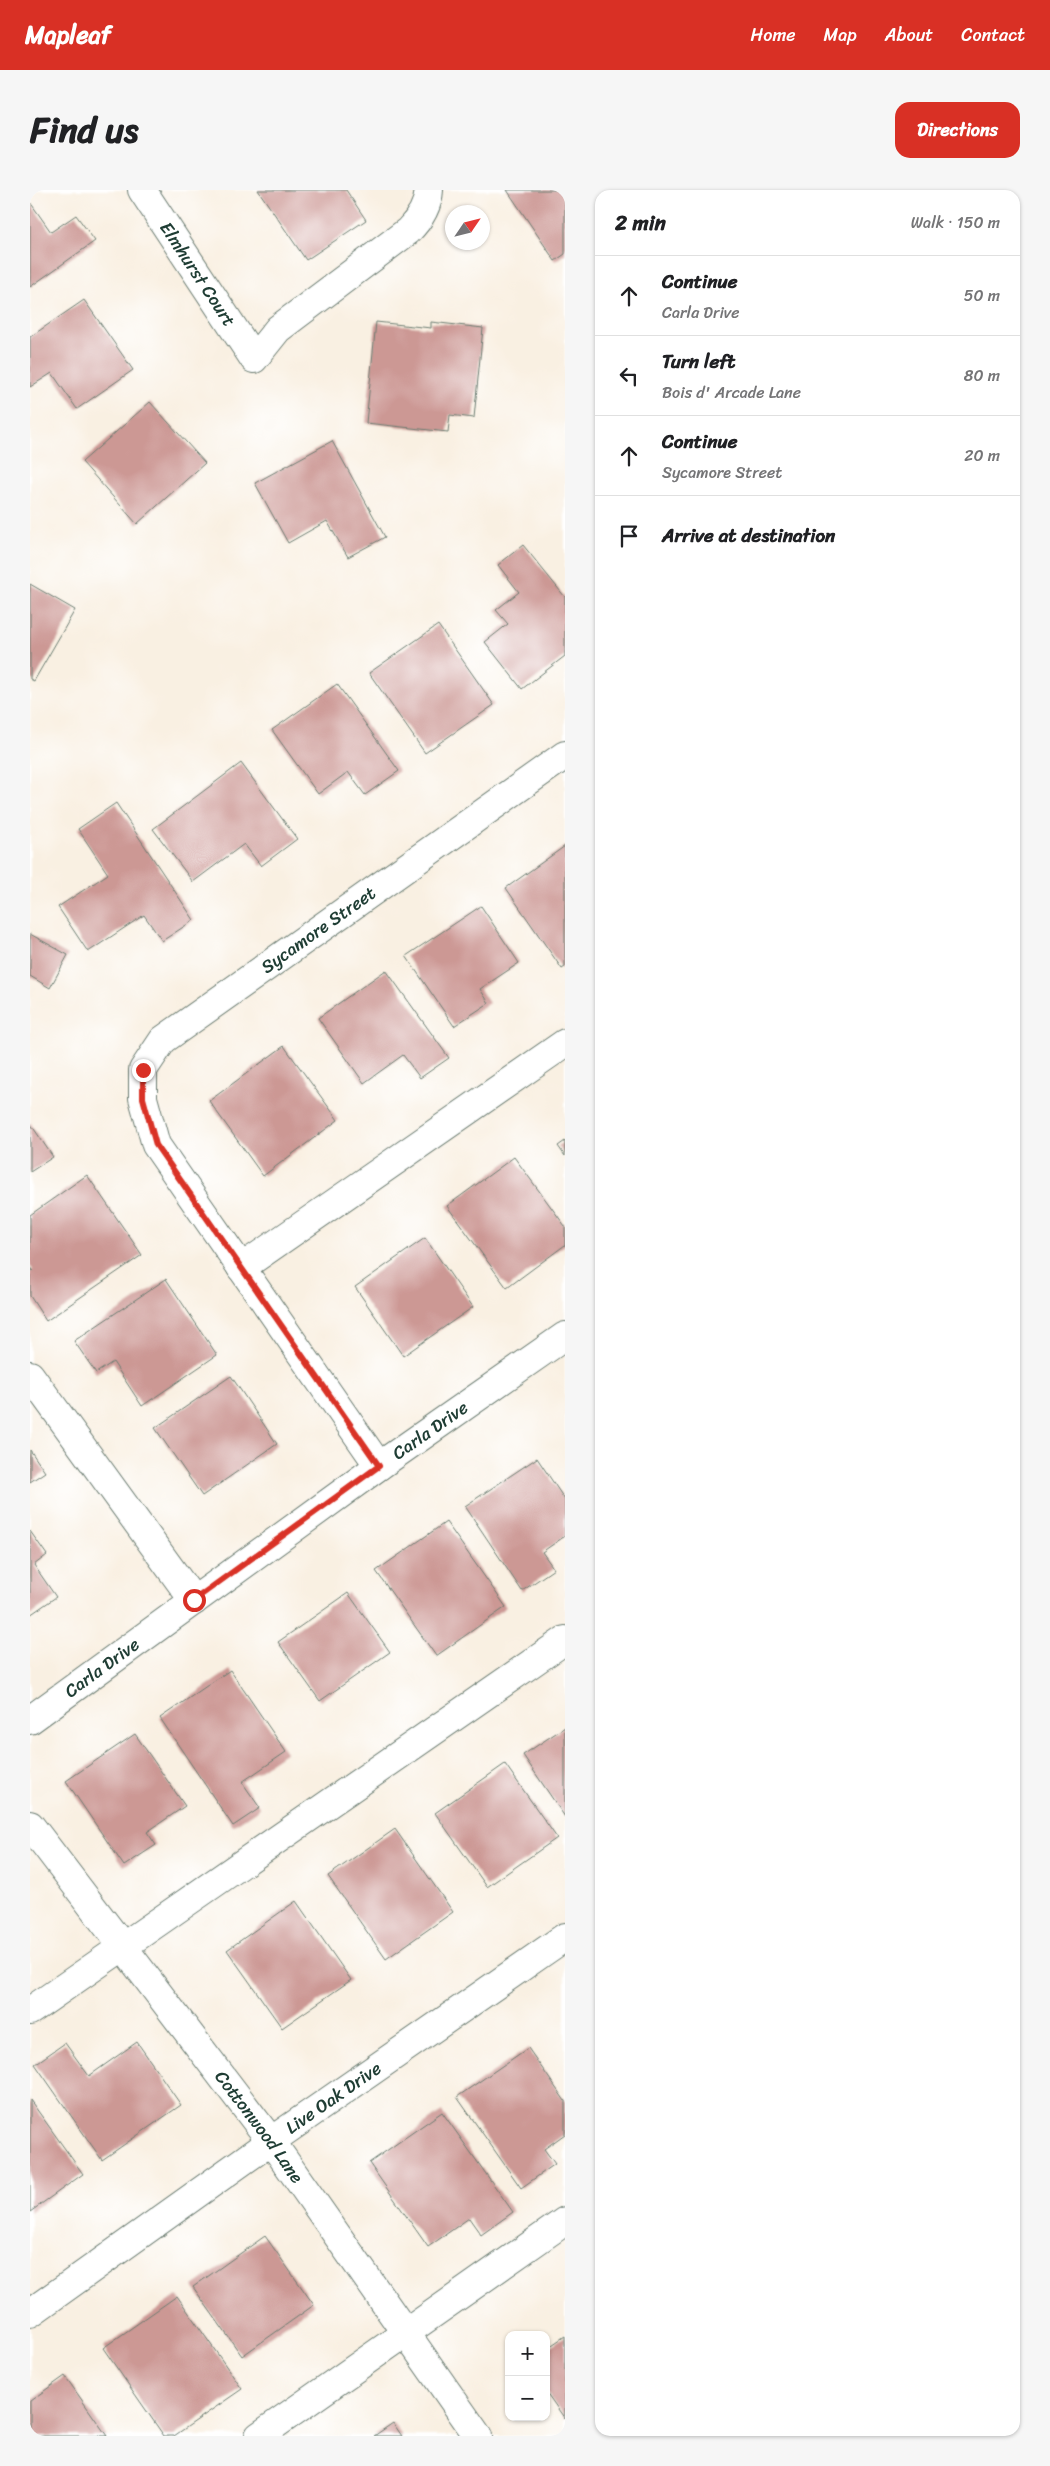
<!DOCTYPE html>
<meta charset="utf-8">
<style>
:root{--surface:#fff;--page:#f6f6f6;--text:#202124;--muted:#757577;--line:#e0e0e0;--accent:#d93025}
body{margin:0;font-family:Sriracha,sans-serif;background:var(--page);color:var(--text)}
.controls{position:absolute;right:15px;bottom:15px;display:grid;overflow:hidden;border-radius:10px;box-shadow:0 1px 4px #0004}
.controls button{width:45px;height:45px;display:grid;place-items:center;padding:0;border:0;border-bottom:1px solid var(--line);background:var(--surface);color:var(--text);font:25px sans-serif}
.compass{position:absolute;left:415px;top:15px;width:45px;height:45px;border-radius:50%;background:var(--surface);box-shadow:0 1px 4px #0004;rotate:55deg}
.stop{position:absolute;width:15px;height:15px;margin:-11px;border:4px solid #d93025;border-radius:50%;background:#fff}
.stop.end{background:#d93025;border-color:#fff;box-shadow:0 1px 5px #0008}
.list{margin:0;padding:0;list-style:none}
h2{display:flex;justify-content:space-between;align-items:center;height:65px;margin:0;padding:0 20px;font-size:21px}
h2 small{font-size:16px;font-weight:400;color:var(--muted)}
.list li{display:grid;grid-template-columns:32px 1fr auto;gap:15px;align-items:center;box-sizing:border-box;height:80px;padding:0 20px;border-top:1px solid var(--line)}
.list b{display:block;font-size:19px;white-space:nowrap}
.list p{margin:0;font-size:16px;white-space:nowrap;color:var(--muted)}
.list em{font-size:16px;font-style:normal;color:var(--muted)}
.icon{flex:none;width:28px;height:28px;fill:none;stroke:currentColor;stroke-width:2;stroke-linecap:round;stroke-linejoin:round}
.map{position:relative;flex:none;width:535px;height:2246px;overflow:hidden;border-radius:15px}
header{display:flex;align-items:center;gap:30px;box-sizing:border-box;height:70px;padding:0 25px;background:var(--accent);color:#fff}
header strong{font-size:24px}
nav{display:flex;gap:28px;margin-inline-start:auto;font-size:18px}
.intro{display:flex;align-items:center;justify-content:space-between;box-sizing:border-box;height:120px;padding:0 30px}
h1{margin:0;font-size:35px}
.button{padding:12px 22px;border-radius:15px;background:var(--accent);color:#fff;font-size:18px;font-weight:700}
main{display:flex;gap:30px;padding:0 30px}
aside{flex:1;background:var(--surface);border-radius:15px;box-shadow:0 1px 4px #0004}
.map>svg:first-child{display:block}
</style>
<header>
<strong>Mapleaf</strong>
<nav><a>Home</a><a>Map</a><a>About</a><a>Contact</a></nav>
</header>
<div class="intro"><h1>Find us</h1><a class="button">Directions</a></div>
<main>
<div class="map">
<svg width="535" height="2246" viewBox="0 0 535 2246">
<rect width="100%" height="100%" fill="#fff"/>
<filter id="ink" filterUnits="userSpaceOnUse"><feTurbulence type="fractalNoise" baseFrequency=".02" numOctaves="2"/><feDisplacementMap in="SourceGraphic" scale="10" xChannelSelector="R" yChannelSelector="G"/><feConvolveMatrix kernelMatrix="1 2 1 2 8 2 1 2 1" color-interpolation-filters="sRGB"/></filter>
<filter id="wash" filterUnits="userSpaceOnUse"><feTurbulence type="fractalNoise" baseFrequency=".0096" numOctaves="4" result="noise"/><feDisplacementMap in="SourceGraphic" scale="20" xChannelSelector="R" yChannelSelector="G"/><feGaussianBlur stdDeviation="1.12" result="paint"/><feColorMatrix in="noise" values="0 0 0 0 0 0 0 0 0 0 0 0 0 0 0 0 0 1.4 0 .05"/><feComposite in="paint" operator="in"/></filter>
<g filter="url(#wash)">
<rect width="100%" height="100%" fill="#f9f0e2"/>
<g id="blocks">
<path fill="#cc9894" d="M 228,0 L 316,0 L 336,30 L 276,70 Z
M 477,0 L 535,0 L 535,64 L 525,71 Z
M 0,12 L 21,42 L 46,25 L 65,51 L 0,97 Z
M 54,110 L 103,180 L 47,219 L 22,183 L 0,197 L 0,147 Z
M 346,132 L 401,138 L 401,132 L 453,138 L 444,228 L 420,225 L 418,242 L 336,233 Z
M 120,212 L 175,273 L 107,334 L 52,272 Z
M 302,251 L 355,347 L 318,367 L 297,331 L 258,353 L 225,293 Z
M 493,355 L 535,407 L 535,466 L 492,499 L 455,452 L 478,434 L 466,420 L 489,402 L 468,375 Z
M 0,394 L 45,420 L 4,491 L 0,489 Z
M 408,435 L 464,515 L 395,563 L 339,483 Z
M 307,494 L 369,581 L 335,605 L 318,582 L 288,604 L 242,540 Z
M 211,573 L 267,649 L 231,676 L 214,654 L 163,692 L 123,639 Z
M 86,613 L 164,730 L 132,751 L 114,725 L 58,762 L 28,717 L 78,684 L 48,639 Z
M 535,656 L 535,777 L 532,779 L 476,698 Z
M 451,716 L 489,773 L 450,799 L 459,813 L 424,836 L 376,766 Z
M 0,744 L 38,765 L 20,798 L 0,786 Z
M 356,780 L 419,868 L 390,888 L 373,865 L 334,893 L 288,828 Z
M 254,856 L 308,930 L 233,986 L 179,911 Z
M 0,933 L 23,967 L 0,982 Z
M 535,951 L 535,966 L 528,956 Z
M 484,967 L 535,1036 L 535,1055 L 477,1098 L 417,1016 Z
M 57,985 L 112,1065 L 16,1131 L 0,1106 L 0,1082 L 3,1080 L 0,1076 L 0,1025 Z
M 395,1048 L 443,1117 L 373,1166 L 325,1097 Z
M 136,1089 L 187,1165 L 112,1216 L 83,1172 L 66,1183 L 44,1151 Z
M 201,1186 L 247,1254 L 172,1306 L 125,1238 Z
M 0,1260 L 15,1282 L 0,1292 Z
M 507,1268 L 535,1310 L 535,1346 L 512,1362 L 524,1379 L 492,1401 L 435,1316 Z
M 416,1332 L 476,1417 L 406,1466 L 346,1381 Z
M 0,1341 L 17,1365 L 4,1375 L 26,1407 L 0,1425 Z
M 318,1403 L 360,1462 L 290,1511 L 248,1452 Z
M 200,1480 L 256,1562 L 212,1592 L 230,1618 L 203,1636 L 130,1528 Z
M 535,1537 L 535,1627 L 493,1565 Z
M 105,1544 L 155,1616 L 117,1642 L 126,1655 L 94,1676 L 36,1591 Z
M 475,1574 L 527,1648 L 457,1697 L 405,1623 Z
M 365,1639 L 423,1722 L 356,1769 L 298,1686 Z
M 266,1711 L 321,1790 L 252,1838 L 197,1760 Z
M 107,1852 L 151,1915 L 72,1970 L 5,1874 L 35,1853 L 59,1886 Z
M 498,1858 L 535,1911 L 535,1944 L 514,1959 L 525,1974 L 491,1998 L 427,1907 Z
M 0,1910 L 53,1984 L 0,2022 Z
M 412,1922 L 483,2022 L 451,2045 L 439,2028 L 398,2057 L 339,1973 Z
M 235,2046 L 284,2115 L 212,2166 L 163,2097 Z
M 147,2106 L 212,2199 L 144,2246 L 134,2246 L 73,2158 Z
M 535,2146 L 535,2229 L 516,2202 L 516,2159 Z
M 35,2186 L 77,2246 L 0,2246 L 0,2211 Z
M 363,2233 L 372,2246 L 344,2246 Z"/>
</g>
</g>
<g filter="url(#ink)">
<use href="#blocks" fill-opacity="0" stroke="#6b7c71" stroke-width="1"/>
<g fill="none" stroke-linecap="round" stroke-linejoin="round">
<g stroke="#6b7c71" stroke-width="30">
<g id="minor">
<path id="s1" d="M 112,0 L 224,169 L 248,139 L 378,41 C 389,30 398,17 399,0"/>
<path d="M 211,1078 L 535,853"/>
<path d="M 0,1185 L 164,1411"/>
<path id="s2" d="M 349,1276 L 126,955 L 113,908 L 113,880 L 133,850 L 535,565"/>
<path id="s3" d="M 0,1530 L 349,1276 L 535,1146"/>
<path id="s4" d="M 0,1635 L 241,1951 L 448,2246"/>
<path d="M 0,1821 L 535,1450"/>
<path id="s5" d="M 0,2123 L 241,1951 L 535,1747"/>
<path d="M 229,2246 L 535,2031"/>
</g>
</g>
<use href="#minor" stroke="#fff" stroke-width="28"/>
</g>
</g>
<g fill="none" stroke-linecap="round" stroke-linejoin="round" filter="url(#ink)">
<path stroke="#d93025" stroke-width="6" d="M 113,880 L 113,908 L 126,955 L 349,1276 L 164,1410"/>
</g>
<g text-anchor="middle" stroke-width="4" stroke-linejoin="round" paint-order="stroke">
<g font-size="18" fill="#1f3d34" stroke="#fff">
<text dy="6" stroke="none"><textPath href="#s1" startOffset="101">Elmhurst Court</textPath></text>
<text dy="6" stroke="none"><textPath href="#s2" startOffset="694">Sycamore Street</textPath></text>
<text dy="6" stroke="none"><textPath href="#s3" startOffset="494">Carla Drive</textPath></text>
<text dy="6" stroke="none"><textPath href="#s3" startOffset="89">Carla Drive</textPath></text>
<text dy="6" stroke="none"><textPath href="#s5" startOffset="372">Live Oak Drive</textPath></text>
<text dy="6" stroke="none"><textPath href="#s4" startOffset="379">Cottonwood Lane</textPath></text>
</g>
</g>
</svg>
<div class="controls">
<button>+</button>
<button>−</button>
</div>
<svg class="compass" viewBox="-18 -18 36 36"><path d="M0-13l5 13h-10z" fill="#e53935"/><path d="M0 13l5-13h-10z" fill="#757577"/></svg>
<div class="stop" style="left:164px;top:1410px"></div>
<div class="stop end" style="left:113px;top:880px"></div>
</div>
<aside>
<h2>2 min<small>Walk · 150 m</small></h2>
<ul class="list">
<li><svg class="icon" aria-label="ahead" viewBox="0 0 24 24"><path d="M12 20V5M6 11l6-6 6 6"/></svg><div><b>Continue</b><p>Carla Drive</p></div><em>50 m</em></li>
<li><svg class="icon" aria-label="left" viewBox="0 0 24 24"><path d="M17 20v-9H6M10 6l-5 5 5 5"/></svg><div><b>Turn left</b><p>Bois d' Arcade Lane</p></div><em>80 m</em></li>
<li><svg class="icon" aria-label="ahead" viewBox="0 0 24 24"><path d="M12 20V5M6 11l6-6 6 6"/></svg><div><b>Continue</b><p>Sycamore Street</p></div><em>20 m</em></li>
<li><svg class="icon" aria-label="arrive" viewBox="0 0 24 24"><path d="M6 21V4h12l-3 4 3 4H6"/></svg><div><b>Arrive at destination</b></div></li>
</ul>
</aside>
</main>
